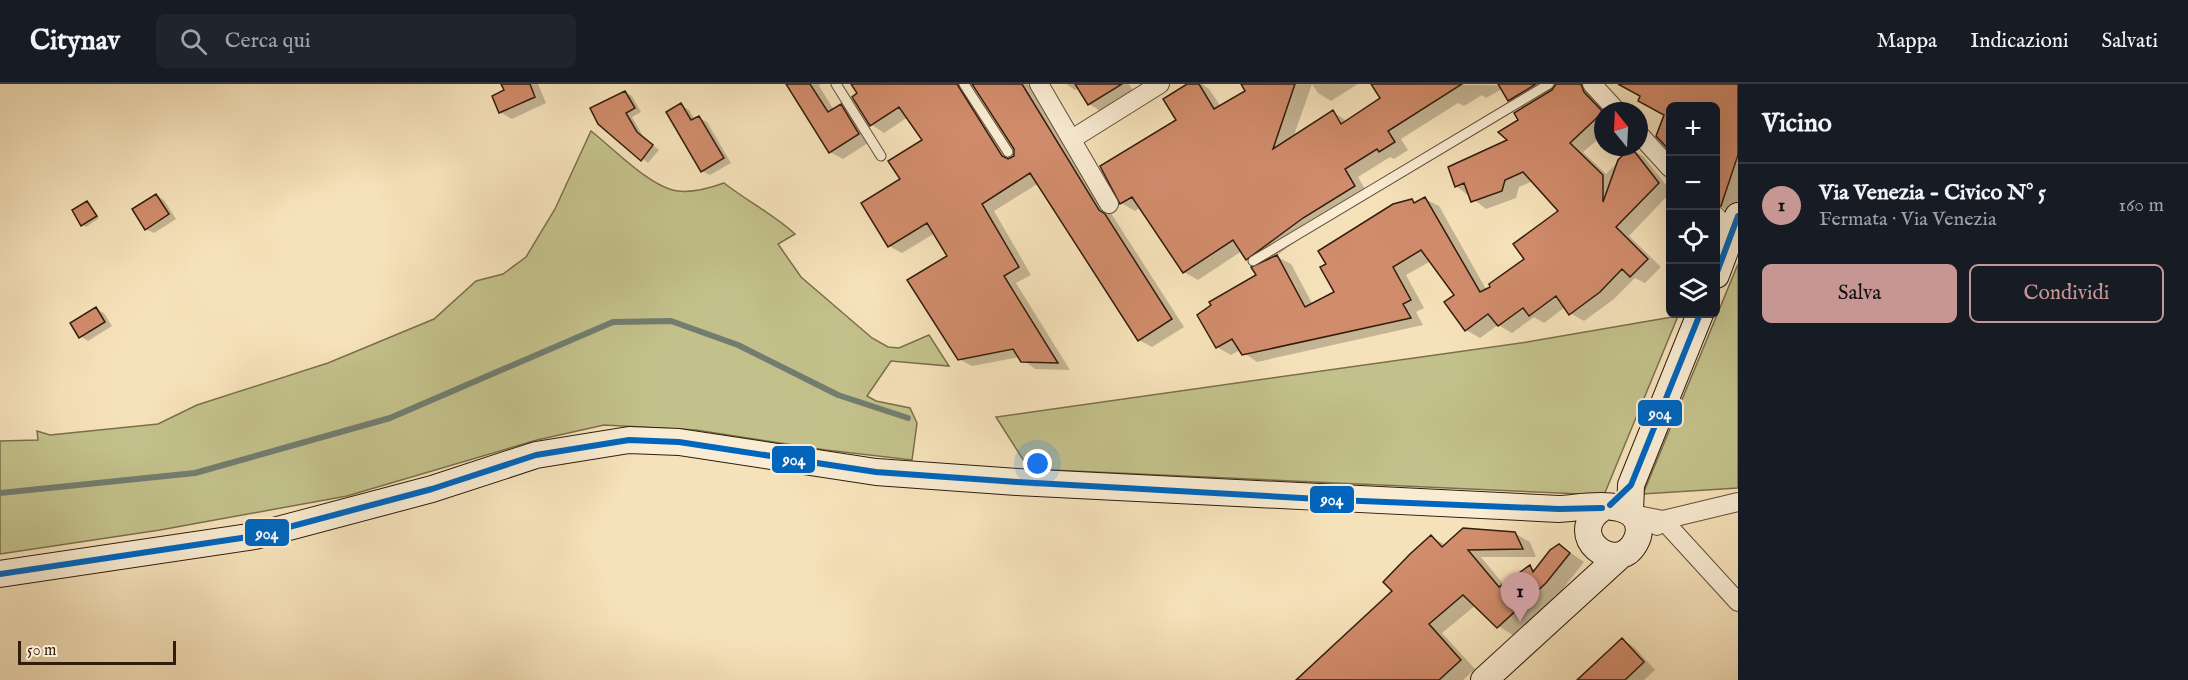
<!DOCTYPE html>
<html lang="it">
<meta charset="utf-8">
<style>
:root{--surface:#171b24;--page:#20242c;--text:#f1f3f6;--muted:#9ea1a6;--line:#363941;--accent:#c59692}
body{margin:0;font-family:"IM FELL English",serif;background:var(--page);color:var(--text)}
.controls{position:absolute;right:18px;top:18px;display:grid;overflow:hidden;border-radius:9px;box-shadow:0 6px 24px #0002}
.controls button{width:54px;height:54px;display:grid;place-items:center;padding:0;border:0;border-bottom:2px solid var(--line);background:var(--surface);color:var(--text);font:30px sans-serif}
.compass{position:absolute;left:1594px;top:18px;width:54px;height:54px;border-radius:50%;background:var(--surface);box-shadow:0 6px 24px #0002;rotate:342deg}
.scale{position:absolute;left:18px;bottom:15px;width:158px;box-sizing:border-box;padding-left:6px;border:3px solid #321d0d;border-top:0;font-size:16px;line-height:21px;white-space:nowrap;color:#321d0d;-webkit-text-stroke:4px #f9ecd2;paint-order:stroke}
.you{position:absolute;left:1038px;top:380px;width:21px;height:21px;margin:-15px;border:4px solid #fff;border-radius:50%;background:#1a73e8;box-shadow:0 0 0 9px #1a73e833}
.badge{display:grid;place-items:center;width:39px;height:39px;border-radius:50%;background:var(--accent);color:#111;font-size:20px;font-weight:700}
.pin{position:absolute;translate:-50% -50px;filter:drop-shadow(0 2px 3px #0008)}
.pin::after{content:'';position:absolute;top:32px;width:21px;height:18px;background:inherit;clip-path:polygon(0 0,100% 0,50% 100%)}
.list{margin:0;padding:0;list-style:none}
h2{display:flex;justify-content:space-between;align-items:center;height:78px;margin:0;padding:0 24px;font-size:26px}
h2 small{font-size:20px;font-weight:400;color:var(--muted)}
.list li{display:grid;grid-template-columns:39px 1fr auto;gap:18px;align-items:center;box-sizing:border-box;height:84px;padding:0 24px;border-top:2px solid var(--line)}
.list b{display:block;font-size:22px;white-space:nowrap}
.list p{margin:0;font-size:20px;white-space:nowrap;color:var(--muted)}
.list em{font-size:20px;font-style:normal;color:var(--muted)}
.actions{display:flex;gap:12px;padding:18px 24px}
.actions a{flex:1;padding:14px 0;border:2px solid var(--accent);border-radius:9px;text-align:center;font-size:21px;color:var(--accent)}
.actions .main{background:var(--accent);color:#111}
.icon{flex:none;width:33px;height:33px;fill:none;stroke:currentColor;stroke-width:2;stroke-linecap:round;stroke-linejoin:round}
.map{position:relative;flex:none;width:1738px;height:596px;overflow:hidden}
header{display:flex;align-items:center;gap:36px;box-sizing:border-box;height:84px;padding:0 30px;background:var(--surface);border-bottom:2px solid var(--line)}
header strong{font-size:28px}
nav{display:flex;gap:33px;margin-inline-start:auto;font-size:21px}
.search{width:420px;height:54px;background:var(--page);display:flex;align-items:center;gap:15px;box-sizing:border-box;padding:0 21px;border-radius:9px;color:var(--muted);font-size:22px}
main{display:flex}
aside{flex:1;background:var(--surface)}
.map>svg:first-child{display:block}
</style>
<header>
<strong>Citynav</strong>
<div class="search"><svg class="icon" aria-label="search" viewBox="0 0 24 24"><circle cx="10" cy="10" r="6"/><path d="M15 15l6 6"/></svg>Cerca qui</div>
<nav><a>Mappa</a><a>Indicazioni</a><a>Salvati</a></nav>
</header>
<main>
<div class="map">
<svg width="1738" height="596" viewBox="0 0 1738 596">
<rect width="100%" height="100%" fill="#f6e2ba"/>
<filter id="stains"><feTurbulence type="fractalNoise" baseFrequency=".00333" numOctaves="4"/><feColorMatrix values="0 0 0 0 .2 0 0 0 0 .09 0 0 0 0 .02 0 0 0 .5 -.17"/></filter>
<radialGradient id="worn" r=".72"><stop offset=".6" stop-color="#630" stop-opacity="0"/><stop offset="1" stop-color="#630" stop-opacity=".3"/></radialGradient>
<path fill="#c3c18b" stroke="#7a6f4c" stroke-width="1.5" d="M 591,47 C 613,64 651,104 678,107 C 693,109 710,104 724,99 C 747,117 773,130 795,150 L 778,160 L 801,193 L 872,254 L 888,263 L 899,264 L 929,251 L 949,282 L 891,277 L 867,312 L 876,317 L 910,324 L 917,339 L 912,376 L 826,366 L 696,346 L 604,341 L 537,356 L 347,412 L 160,446 L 0,470 L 0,357 L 38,356 L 37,347 L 50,351 L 158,340 L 197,321 L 328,279 L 434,235 L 476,197 L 503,190 L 526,173 L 555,125 Z
M 1738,180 L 1738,404 L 1643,410 Z
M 1678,232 L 1604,411 L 1029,385 L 996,333 L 1527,258 Z"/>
<path fill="#0003" fill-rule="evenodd" d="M 503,0 L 538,0 L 546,19 L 512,35 L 500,28 L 506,7 Z
M 788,0 L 821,0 L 819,2 L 834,26 L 841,22 L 854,29 L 871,57 L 843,75 L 830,68 Z
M 853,0 L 973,0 L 971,12 L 1011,74 L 1017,68 L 974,0 L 1028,0 L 1184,243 L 1152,263 L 1139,256 L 1039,99 L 994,127 L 1031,191 L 1016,199 L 1070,286 L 1035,285 L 1019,273 L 972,282 L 959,275 L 949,172 L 935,149 L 902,169 L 889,162 L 902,95 L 924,57 L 908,33 L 884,49 L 872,41 L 854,13 L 859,10 Z
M 1066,0 L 1129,0 L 1135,10 L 1104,29 L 1089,20 L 1079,4 L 1075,6 Z
M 1190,0 L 1202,0 L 1209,5 L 1221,23 L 1247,7 L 1242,0 L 1358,0 L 1331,17 L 1318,9 L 1312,0 L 1293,54 L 1333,28 L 1347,37 L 1382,15 L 1373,0 L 1581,2 L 1594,10 L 1607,27 L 1603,27 L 1603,51 L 1583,68 L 1606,90 L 1631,65 L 1644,73 L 1670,106 L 1670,109 L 1629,152 L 1661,183 L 1645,199 L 1635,194 L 1614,215 L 1584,237 L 1570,229 L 1565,223 L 1544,239 L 1534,233 L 1512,249 L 1498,241 L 1480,254 L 1466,246 L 1456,211 L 1431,177 L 1406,191 L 1424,224 L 1416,228 L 1423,241 L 1257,278 L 1240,266 L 1231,271 L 1217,263 L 1199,231 L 1259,192 L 1259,181 L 1247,175 L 1242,167 L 1198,196 L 1184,188 L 1141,123 L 1135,127 L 1121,119 L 1178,37 ZM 1502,5 L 1509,16 L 1524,25 L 1520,36 L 1509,56 L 1456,102 L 1486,125 L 1516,114 L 1519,103 L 1533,97 L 1560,127 L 1526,176 L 1487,207 L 1439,122 L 1425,115 L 1416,119 L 1412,116 L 1336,209 L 1313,221 L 1291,180 L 1276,172 L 1317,142 L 1368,110 L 1358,93 L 1390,73 L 1394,75 L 1408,66 L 1401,55 L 1458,19 L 1464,22 L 1482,11 L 1486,14 Z
M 1624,0 L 1738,0 L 1738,119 L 1735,129 L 1716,121 L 1716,22 L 1670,22 L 1666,31 Z
M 625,8 L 632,12 L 641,28 L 632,33 L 644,54 L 659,66 L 648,79 L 599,39 Z
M 681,21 L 689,26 L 695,36 L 699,34 L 707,38 L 731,79 L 710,91 L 702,87 Z
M 156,111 L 164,116 L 176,135 L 154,149 L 146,145 Z
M 87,119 L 99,134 L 86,143 L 82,140 Z
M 96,225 L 104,229 L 112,242 L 88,257 L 80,252 Z
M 1514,449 L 1530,458 L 1536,473 L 1481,473 L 1504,501 L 1530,483 L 1536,486 L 1559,461 L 1584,478 L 1561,507 L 1513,551 L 1498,542 L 1476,521 L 1442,549 L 1475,585 L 1463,596 L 1298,596 L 1394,507 L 1431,453 L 1446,461 Z
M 1622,556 L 1634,563 L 1655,586 L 1644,596 L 1579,596 Z"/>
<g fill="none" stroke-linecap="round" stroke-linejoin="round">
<path stroke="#727d6f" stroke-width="6" d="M 0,409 L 195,389 L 390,334 L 613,238 L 671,237 L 738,261 L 838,311 L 908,334"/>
</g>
<path fill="#d18c6c" stroke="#321d0d" stroke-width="1.5" d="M 501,0 L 530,0 L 535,13 L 499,29 L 492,12 L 504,6 Z
M 786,0 L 810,0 L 828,28 L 841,20 L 859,50 L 829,69 Z
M 851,0 L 957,0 L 1002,72 L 1008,75 L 1014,72 L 1014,65 L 972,0 L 1022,0 L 1099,126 L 1105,130 L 1172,235 L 1138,257 L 1030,89 L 982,120 L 1019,183 L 1004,192 L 1058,279 L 1021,278 L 1013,265 L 958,276 L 907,196 L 947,172 L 927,139 L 888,163 L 861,119 L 900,95 L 888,77 L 922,56 L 899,23 L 870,42 L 852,13 L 857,9 Z
M 1075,0 L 1122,0 L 1088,21 Z
M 1187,0 L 1199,0 L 1214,25 L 1245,7 L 1241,0 L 1295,0 L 1273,65 L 1333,26 L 1341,40 L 1380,14 L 1371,0 L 1462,0 L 1388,47 L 1395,58 L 1379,68 L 1377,65 L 1345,85 L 1355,102 L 1303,134 L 1246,176 L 1233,156 L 1183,189 L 1132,113 L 1120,120 L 1100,82 L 1176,36 L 1163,15 Z
M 1498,0 L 1536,0 L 1508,17 Z
M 1556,0 L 1581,0 L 1584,8 L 1603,28 L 1570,59 L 1603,91 L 1603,118 L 1618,76 L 1631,63 L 1659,99 L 1616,143 L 1648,175 L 1630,193 L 1622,185 L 1600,208 L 1569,231 L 1556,212 L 1529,232 L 1523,224 L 1498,242 L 1488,230 L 1465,247 L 1444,218 L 1454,211 L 1421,166 L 1393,183 L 1411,216 L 1403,220 L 1411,234 L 1242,271 L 1232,255 L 1216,264 L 1197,231 L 1211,221 L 1209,218 L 1256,191 L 1251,183 L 1277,171 L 1305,223 L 1334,208 L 1320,183 L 1326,180 L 1318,167 L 1393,120 L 1412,115 L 1414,119 L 1425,113 L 1480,208 L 1490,203 L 1489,200 L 1524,175 L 1513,160 L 1558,127 L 1523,88 L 1505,96 L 1502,107 L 1471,118 L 1464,99 L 1455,103 L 1448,83 L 1507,56 L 1498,48 L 1518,36 L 1514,29 L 1552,6 Z
M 1618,0 L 1738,0 L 1738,71 L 1721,122 L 1716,121 L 1716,22 L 1671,22 L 1671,68 L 1656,52 L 1664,31 L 1638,17 L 1640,12 Z
M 625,7 L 635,24 L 626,29 L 637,48 L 653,61 L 641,77 L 598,40 L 590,24 Z
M 681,19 L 691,36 L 699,32 L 724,74 L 701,88 L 666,28 Z
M 156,110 L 169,130 L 145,146 L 132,125 Z
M 87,117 L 97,132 L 81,142 L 72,126 Z
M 96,223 L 105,238 L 79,254 L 70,239 Z
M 1463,444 L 1515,448 L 1523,465 L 1468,466 L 1499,503 L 1530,481 L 1533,488 L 1550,466 L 1559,460 L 1570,469 L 1546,499 L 1497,544 L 1463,511 L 1429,540 L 1461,576 L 1439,596 L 1296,596 L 1392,507 L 1383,498 L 1410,470 L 1431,451 L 1442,463 Z
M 1622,554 L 1644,578 L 1625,596 L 1577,596 Z"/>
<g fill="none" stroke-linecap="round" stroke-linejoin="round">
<g stroke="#634e38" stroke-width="11">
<path id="lane" d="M 836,0 L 881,72
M 964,0 L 1008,68
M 1253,177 L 1549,0"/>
</g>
<g stroke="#634e38" stroke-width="20">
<path id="street" d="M 1039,0 L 1109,120
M 1592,0 L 1617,27
M 1639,50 L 1670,84
M 1072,55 L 1160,0
M 1716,132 L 1731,149
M 1632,430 L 1663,436 L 1738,518
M 1657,442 L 1663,436 L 1738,418"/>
</g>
<g stroke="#321d0d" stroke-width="28">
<path id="secondary" d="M 1716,191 L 1738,132
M 1630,428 L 1631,401 L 1700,230
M 0,490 L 255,452 L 432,405 L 536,371 L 629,356 L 679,358 L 876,388 L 1017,398 L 1559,425 C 1580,424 1627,414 1637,437 C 1640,444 1639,452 1635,459 C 1616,493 1563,451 1602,424
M 1484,596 L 1621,471"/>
</g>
<use href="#lane" stroke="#f9ecd2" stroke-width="9"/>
<use href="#street" stroke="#f9ecd2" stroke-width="18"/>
<use href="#secondary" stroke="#f9ecd2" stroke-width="26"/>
<g stroke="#f9ecd2" stroke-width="10">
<path id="bus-1" d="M 1716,191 L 1738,132
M 1610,421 L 1631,401 L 1700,230
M 0,490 L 255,452 L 432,405 L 536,371 L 629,356 L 679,358 L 876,388 L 1017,398 L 1337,416 L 1559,425 L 1602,424"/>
</g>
<use href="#bus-1" stroke="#0065bd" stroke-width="6"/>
</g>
<g stroke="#f9ecd2" stroke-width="2">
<rect x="1637" y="315" width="46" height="28" rx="6" fill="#0065bd"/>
<rect x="771" y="361" width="45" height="29" rx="6" fill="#0065bd"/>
<rect x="1309" y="401" width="46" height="29" rx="6" fill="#0065bd"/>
<rect x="244" y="434" width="46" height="29" rx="6" fill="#0065bd"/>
</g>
<g font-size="16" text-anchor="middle" font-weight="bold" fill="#fff">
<text x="1660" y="335">904</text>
<text x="794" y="381">904</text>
<text x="1332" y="421">904</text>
<text x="267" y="455">904</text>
</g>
<rect width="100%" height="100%" filter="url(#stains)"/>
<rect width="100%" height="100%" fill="url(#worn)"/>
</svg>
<div class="controls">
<button>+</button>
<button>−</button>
<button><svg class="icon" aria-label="locate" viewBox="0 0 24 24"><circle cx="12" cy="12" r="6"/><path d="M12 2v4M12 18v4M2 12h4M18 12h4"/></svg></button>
<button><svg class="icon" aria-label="layers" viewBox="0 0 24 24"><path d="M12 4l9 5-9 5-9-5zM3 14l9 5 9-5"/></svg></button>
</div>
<svg class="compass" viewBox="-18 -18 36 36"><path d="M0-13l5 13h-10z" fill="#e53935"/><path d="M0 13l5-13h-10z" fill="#9ea1a6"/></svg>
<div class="scale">50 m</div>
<div class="you"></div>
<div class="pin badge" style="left:1520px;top:538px">1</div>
</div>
<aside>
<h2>Vicino<small></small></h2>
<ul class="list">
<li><span class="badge">1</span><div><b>Via Venezia - Civico N° 5</b><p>Fermata · Via Venezia</p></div><em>160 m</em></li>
</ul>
<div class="actions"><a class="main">Salva</a><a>Condividi</a></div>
</aside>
</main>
